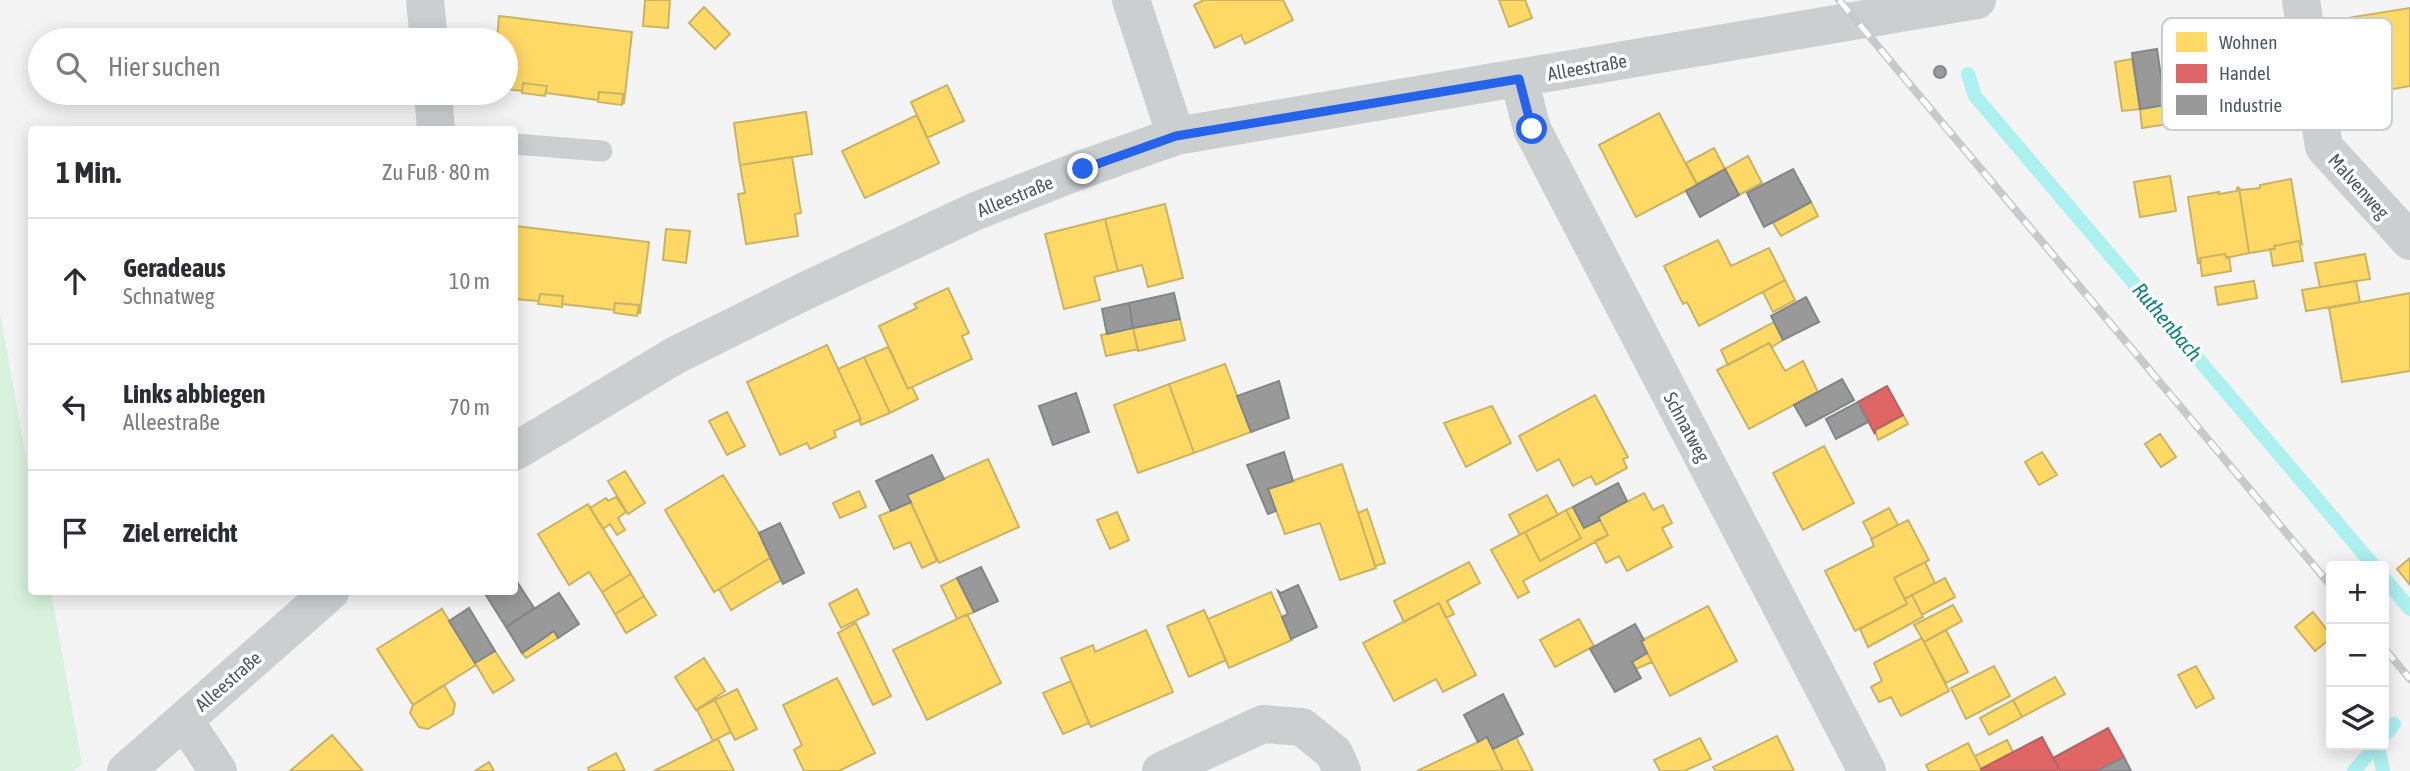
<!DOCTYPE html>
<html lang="de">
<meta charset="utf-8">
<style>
:root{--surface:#fff;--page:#f2f2f3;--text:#2b2b33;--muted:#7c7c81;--line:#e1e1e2}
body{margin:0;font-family:"Asap Condensed",sans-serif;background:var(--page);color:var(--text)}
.controls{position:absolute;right:21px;bottom:21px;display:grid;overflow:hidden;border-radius:7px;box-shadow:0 4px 18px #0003}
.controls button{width:63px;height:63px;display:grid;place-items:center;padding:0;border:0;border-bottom:2px solid var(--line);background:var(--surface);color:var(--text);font:35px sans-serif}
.stop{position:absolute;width:21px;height:21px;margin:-16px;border:5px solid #2563eb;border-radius:50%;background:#fff}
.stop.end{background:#2563eb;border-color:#fff;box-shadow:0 2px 7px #0008}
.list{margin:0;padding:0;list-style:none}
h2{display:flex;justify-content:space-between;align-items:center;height:91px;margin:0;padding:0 28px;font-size:30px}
h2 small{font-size:23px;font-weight:400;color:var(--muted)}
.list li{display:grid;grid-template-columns:46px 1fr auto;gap:21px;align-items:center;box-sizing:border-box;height:126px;padding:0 28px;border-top:2px solid var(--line)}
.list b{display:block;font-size:26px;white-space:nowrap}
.list p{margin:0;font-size:23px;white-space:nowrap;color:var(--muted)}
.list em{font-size:23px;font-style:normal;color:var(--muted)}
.icon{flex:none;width:38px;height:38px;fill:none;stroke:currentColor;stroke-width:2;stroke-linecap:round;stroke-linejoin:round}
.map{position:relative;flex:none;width:2410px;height:771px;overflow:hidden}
.search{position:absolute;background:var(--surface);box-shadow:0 4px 18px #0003;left:28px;top:28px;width:490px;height:77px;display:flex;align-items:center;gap:18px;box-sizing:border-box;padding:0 24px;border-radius:38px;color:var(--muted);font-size:26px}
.panel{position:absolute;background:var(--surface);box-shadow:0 4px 18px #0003;left:28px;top:126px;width:490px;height:469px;border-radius:7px}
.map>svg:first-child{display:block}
</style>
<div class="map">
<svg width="2410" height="771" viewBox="0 0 2410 771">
<rect width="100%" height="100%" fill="#f4f4f4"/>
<path fill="#d8f2dd" d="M 0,312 L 31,486 L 32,592 L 51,592 L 82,764 L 73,771 L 0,771 Z"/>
<path fill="#ffd966" stroke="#c9b364" stroke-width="2" d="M 645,0 L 670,0 L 668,28 L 643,26 Z
M 1204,0 L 1283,0 L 1293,20 L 1245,44 L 1241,35 L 1215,48 L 1194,5 Z
M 1499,0 L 1525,0 L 1532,18 L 1509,27 Z
M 704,7 L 730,34 L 715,49 L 689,23 Z
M 2410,8 L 2410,86 L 2359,95 L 2347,18 Z
M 499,16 L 632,32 L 624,103 L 622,102 L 623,94 L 599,92 L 598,100 L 546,93 L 547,86 L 523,83 L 522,91 L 506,89 L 506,40 L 497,40 Z
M 2132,59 L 2140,109 L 2122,111 L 2115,62 Z
M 523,83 L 547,86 L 545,96 L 522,93 Z
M 947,85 L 964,121 L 927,138 L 911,102 Z
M 599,92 L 623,94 L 622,105 L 598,102 Z
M 2165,105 L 2168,124 L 2142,128 L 2140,109 Z
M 806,112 L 812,154 L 740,165 L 734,123 Z
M 1659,113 L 1697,185 L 1636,217 L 1599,145 Z
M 917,115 L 939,163 L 865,198 L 842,151 Z
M 1714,148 L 1725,169 L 1697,184 L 1686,163 Z
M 1748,156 L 1762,183 L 1739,195 L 1725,169 Z
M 792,157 L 801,213 L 795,214 L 798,236 L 746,244 L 738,194 L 745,193 L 740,165 Z
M 2170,176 L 2176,211 L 2140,217 L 2134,182 Z
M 2291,179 L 2302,244 L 2299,241 L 2274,246 L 2275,249 L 2249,253 L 2239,188 L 2241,190 L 2260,188 L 2260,185 Z
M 2237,188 L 2239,188 L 2249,253 L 2226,258 L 2225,254 L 2200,258 L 2201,262 L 2198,263 L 2188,197 L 2219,192 L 2219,194 L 2237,191 Z
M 1811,202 L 1818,216 L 1781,236 L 1773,223 Z
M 1165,204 L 1183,278 L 1148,287 L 1142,265 L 1118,271 L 1105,219 Z
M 1105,219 L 1118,271 L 1094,277 L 1100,300 L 1064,309 L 1045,234 Z
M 516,226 L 649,242 L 640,313 L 638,313 L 639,305 L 615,303 L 614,310 L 562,304 L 563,296 L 540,294 L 539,301 L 514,299 Z
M 666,229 L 690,231 L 686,263 L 663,260 Z
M 1718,240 L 1731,266 L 1769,248 L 1785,280 L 1699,326 L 1687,302 L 1683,304 L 1664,266 Z
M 2299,241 L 2303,261 L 2273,266 L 2270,249 L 2275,249 L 2274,246 Z
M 2225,254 L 2226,258 L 2229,257 L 2231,271 L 2202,276 L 2200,258 Z
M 2365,254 L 2370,279 L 2320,287 L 2315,263 Z
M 1785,280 L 1795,300 L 1773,312 L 1763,292 Z
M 2254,281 L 2257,298 L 2218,305 L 2215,287 Z
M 2356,281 L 2360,302 L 2306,311 L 2302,290 Z
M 948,288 L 969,333 L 962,336 L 972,359 L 908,389 L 879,326 L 917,308 L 914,304 Z
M 2410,293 L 2410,371 L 2342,382 L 2329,308 Z
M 540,294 L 563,296 L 562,307 L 538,304 Z
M 615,303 L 639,305 L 637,316 L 614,313 Z
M 1180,319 L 1185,340 L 1138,351 L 1133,328 Z
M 1774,322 L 1783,340 L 1772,347 L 1769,343 L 1728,365 L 1721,350 Z
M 1133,328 L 1138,349 L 1106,356 L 1101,335 Z
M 1769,343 L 1785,371 L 1803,361 L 1818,392 L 1749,429 L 1717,370 Z
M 827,345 L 861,419 L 834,431 L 836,437 L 810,449 L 807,443 L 780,455 L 747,382 Z
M 888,347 L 908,389 L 912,387 L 918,399 L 890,413 L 864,357 Z
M 864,357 L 890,413 L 861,425 L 859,419 L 861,419 L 838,369 Z
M 1225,364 L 1251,432 L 1194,453 L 1169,384 Z
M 1169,384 L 1194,453 L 1138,473 L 1114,405 Z
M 1595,395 L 1628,457 L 1623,459 L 1627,468 L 1596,485 L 1591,476 L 1573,486 L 1559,459 L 1537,471 L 1519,436 Z
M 1492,406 L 1511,443 L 1466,467 L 1444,423 Z
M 727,412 L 745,446 L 727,455 L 709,421 Z
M 1903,415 L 1908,424 L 1878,440 L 1875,430 Z
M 2160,434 L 2176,457 L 2161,467 L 2145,444 Z
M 1824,446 L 1854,503 L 1803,530 L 1773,473 Z
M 2042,452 L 2057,475 L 2039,485 L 2025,462 Z
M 988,459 L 1019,527 L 939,563 L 907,495 Z
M 1342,464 L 1376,568 L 1340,580 L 1320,523 L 1285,534 L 1268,489 Z
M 625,471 L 645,503 L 628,514 L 608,481 Z
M 723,475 L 759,533 L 770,558 L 714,592 L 665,510 Z
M 859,491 L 866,507 L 840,518 L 833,503 Z
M 1644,493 L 1653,510 L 1663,505 L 1672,523 L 1662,528 L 1672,547 L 1627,571 L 1619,556 L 1606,563 L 1595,541 L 1608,535 L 1598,517 Z
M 1547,495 L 1558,515 L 1520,535 L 1509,515 Z
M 616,497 L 626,512 L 618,518 L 625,530 L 617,535 L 610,524 L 603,529 L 590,508 L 606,498 L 608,501 Z
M 911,502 L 937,561 L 922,568 L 910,542 L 894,549 L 879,516 Z
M 588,504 L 631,574 L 602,592 L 589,572 L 569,585 L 538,534 Z
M 1573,507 L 1584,528 L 1600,520 L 1608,535 L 1523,581 L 1529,592 L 1518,598 L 1491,550 L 1525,532 L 1540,561 L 1581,538 L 1566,510 Z
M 1889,508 L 1898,525 L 1872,539 L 1863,522 Z
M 1367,509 L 1385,563 L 1375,566 L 1358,513 Z
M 1566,510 L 1581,538 L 1540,561 L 1525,532 Z
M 1117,512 L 1129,540 L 1110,549 L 1097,520 Z
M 1908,520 L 1929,560 L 1894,578 L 1907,604 L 1855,631 L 1825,571 L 1874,546 L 1871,539 Z
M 770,558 L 781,580 L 731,610 L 719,589 Z
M 2410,558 L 2410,585 L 2397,569 Z
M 1469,562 L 1480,583 L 1447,601 L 1454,614 L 1446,618 L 1439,603 L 1404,622 L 1394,601 Z
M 1925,562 L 1935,583 L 1905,599 L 1894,578 Z
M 631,574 L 644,596 L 615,614 L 602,592 Z
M 957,578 L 974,612 L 957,619 L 941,586 Z
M 1945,578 L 1955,597 L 1922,615 L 1912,595 Z
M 857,589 L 869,614 L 841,628 L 829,604 Z
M 1271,592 L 1292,640 L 1229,668 L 1208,619 Z
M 1912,595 L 1923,617 L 1868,647 L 1860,629 L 1907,604 L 1905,599 Z
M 644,596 L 656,615 L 626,633 L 615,614 Z
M 1439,603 L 1476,675 L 1443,692 L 1436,679 L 1394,701 L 1363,643 Z
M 1953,605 L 1962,621 L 1924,642 L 1914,625 Z
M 1708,606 L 1737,661 L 1670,696 L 1641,641 Z
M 442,609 L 476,665 L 413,705 L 377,649 Z
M 1204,610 L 1226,660 L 1189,677 L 1167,626 Z
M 2313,612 L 2331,635 L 2331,638 L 2315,651 L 2295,627 Z
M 967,614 L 1001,683 L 927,720 L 893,650 Z
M 1579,619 L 1594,646 L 1555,667 L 1540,640 Z
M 856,623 L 891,696 L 873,705 L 838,633 Z
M 1146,630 L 1173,692 L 1091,727 L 1061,658 L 1093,645 L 1095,652 Z
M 1946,630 L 1968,672 L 1946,683 L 1924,642 Z
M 554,631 L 558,638 L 526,658 L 522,653 Z
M 1922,638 L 1949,691 L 1901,716 L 1891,697 L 1879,702 L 1871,687 L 1882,681 L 1874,663 Z
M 495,651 L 514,680 L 493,693 L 475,663 Z
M 1647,653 L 1652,662 L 1636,669 L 1632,662 Z
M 704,658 L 725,691 L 696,710 L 675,677 Z
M 1994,666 L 2010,696 L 1966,719 L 1951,688 Z
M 2196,666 L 2214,698 L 2196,708 L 2178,675 Z
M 2055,677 L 2065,694 L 2022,717 L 2013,700 Z
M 837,678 L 875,753 L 839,771 L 804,771 L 794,750 L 802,745 L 783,705 Z
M 1071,681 L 1089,723 L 1063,734 L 1043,693 Z
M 444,685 L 455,704 L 453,714 L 428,729 L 419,727 L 410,713 L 413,705 Z
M 737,689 L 757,729 L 735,740 L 715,700 Z
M 715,700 L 731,732 L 713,741 L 697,710 Z
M 2013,700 L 2022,717 L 1989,735 L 1980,718 Z
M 332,735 L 363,771 L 290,771 Z
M 1777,736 L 1794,771 L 1716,771 L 1713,767 Z
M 1487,737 L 1503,771 L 1417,771 L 1478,742 Z
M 1516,737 L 1533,771 L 1503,771 L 1493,749 Z
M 1700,738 L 1711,759 L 1684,771 L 1660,771 L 1654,760 Z
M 718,739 L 734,771 L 654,771 L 713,741 Z
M 2007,740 L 2013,752 L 1981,769 L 1975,756 Z
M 1968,743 L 1982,771 L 1929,771 L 1926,765 Z
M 616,753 L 625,771 L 589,771 L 588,768 Z
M 489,762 L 494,771 L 475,771 Z"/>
<path fill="#e06666" stroke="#b36364" stroke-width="2" d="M 1887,386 L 1903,415 L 1875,430 L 1875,434 L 1858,402 Z
M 2108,728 L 2124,757 L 2097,771 L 2060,771 L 2053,758 Z
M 2042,737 L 2059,769 L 2055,771 L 1982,771 L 1981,769 Z"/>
<path fill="#999" stroke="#818688" stroke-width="2" d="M 2157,49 L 2165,105 L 2140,109 L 2132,53 Z
M1934 72a6 6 0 1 1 12 0a6 6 0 1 1-12 0Z
M 1725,169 L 1739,195 L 1700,217 L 1686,191 Z
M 1793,169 L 1811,202 L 1764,227 L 1747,193 Z
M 1174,293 L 1180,319 L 1133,328 L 1129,303 Z
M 1806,297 L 1819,322 L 1783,340 L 1771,316 Z
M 1129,303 L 1133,328 L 1107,334 L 1102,309 Z
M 1842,379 L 1854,400 L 1806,426 L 1794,405 Z
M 1279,381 L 1289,418 L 1251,432 L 1237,396 Z
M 1076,393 L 1089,432 L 1053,445 L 1039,406 Z
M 1858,402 L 1868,422 L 1836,439 L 1826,419 Z
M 1284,452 L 1293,481 L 1268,489 L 1276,511 L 1268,514 L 1247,465 Z
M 932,455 L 944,479 L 907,495 L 911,502 L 891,511 L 876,481 Z
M 1618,483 L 1627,501 L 1598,517 L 1600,520 L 1584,528 L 1573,507 Z
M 780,523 L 804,573 L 783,584 L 759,533 Z
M 981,567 L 998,601 L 974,612 L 957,578 Z
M 514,577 L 534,608 L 506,627 L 484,592 L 514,592 Z
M 1298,585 L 1317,627 L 1291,639 L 1282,617 L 1288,614 L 1278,591 L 1281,593 Z
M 559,593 L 579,624 L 558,638 L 554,631 L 522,653 L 506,627 Z
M 469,608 L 495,651 L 475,663 L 449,621 Z
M 1635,624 L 1644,640 L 1641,641 L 1647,653 L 1632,662 L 1641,678 L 1615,692 L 1590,649 Z
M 1503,694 L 1523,734 L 1493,749 L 1487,737 L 1478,742 L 1464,715 Z
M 2124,757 L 2131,771 L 2097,771 Z"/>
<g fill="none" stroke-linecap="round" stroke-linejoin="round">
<path stroke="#adf0f0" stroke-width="14" d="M 1968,74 L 1975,96 L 2374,566
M 2384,578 L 2410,609
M 2384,736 L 2394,724
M 2378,745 L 2383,771
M 2354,771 L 2376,745"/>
<path stroke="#cbcfcf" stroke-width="21" d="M 514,144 L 602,151"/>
<path stroke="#cbcfcf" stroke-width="38" d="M 425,0 L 429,40
M 1131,0 L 1176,136
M 2301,0 L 2324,147 L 2410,241
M 1519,79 L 1532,129 L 1867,771
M 433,93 L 436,130
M 514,452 L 676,355 L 805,291 L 976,211 L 1083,169 L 1176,136 L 1977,0
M 184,720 L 218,771
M 126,771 L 330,592
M 1161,771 L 1263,724 L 1302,727 L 1334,753 L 1342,771"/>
<g stroke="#c7caca" stroke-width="8">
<path id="rail" d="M 1839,0 L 2331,586
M 2384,648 L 2410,679"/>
</g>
<use href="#rail" stroke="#fff" stroke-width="5" stroke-dasharray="16" stroke-linecap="butt"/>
</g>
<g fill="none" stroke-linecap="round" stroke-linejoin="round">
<path stroke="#2563eb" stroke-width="9" d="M 1083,169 L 1176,136 L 1519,79 L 1532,129"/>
</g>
<g text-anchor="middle" stroke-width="7" stroke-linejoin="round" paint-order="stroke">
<g font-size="19" fill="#4a5b61" stroke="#fff">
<text transform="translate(1587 67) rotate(-10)" y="7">Alleestraße</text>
<text transform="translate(2359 186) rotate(48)" y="7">Malvenweg</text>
<text transform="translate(1015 196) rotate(-22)" y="7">Alleestraße</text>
<text transform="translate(1687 427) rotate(62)" y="7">Schnatweg</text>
<text transform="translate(228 681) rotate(-41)" y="7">Alleestraße</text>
</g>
<g font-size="21" font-style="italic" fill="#0c8282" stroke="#fff">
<text transform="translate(2167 322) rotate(50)" y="7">Ruthenbach</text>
</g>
</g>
<rect x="2162" y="18" width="230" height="112" rx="10" fill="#fff" stroke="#c9ced0" stroke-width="2"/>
<rect x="2176" y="32" width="31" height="20" fill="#ffd966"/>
<rect x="2176" y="64" width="31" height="19" fill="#e06666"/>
<rect x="2176" y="95" width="31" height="20" fill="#999"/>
<g font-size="19" fill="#4a5b61">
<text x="2219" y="49">Wohnen</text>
<text x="2219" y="80">Handel</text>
<text x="2219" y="112">Industrie</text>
</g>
</svg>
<div class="controls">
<button>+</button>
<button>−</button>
<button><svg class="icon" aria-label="layers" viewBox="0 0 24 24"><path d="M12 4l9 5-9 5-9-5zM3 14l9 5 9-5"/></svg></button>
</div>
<div class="stop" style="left:1532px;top:129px"></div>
<div class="stop end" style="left:1083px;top:169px"></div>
<div class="search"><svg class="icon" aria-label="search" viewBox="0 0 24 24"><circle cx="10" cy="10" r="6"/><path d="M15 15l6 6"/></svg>Hier suchen</div>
<section class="panel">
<h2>1 Min.<small>Zu Fuß · 80 m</small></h2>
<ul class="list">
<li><svg class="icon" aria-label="ahead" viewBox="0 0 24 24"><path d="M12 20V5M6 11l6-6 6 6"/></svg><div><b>Geradeaus</b><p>Schnatweg</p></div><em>10 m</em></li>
<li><svg class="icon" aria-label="left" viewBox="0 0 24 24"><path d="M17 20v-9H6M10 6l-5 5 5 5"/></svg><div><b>Links abbiegen</b><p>Alleestraße</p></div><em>70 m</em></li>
<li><svg class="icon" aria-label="arrive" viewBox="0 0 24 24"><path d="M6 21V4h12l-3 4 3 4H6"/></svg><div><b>Ziel erreicht</b></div></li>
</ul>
</section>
</div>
